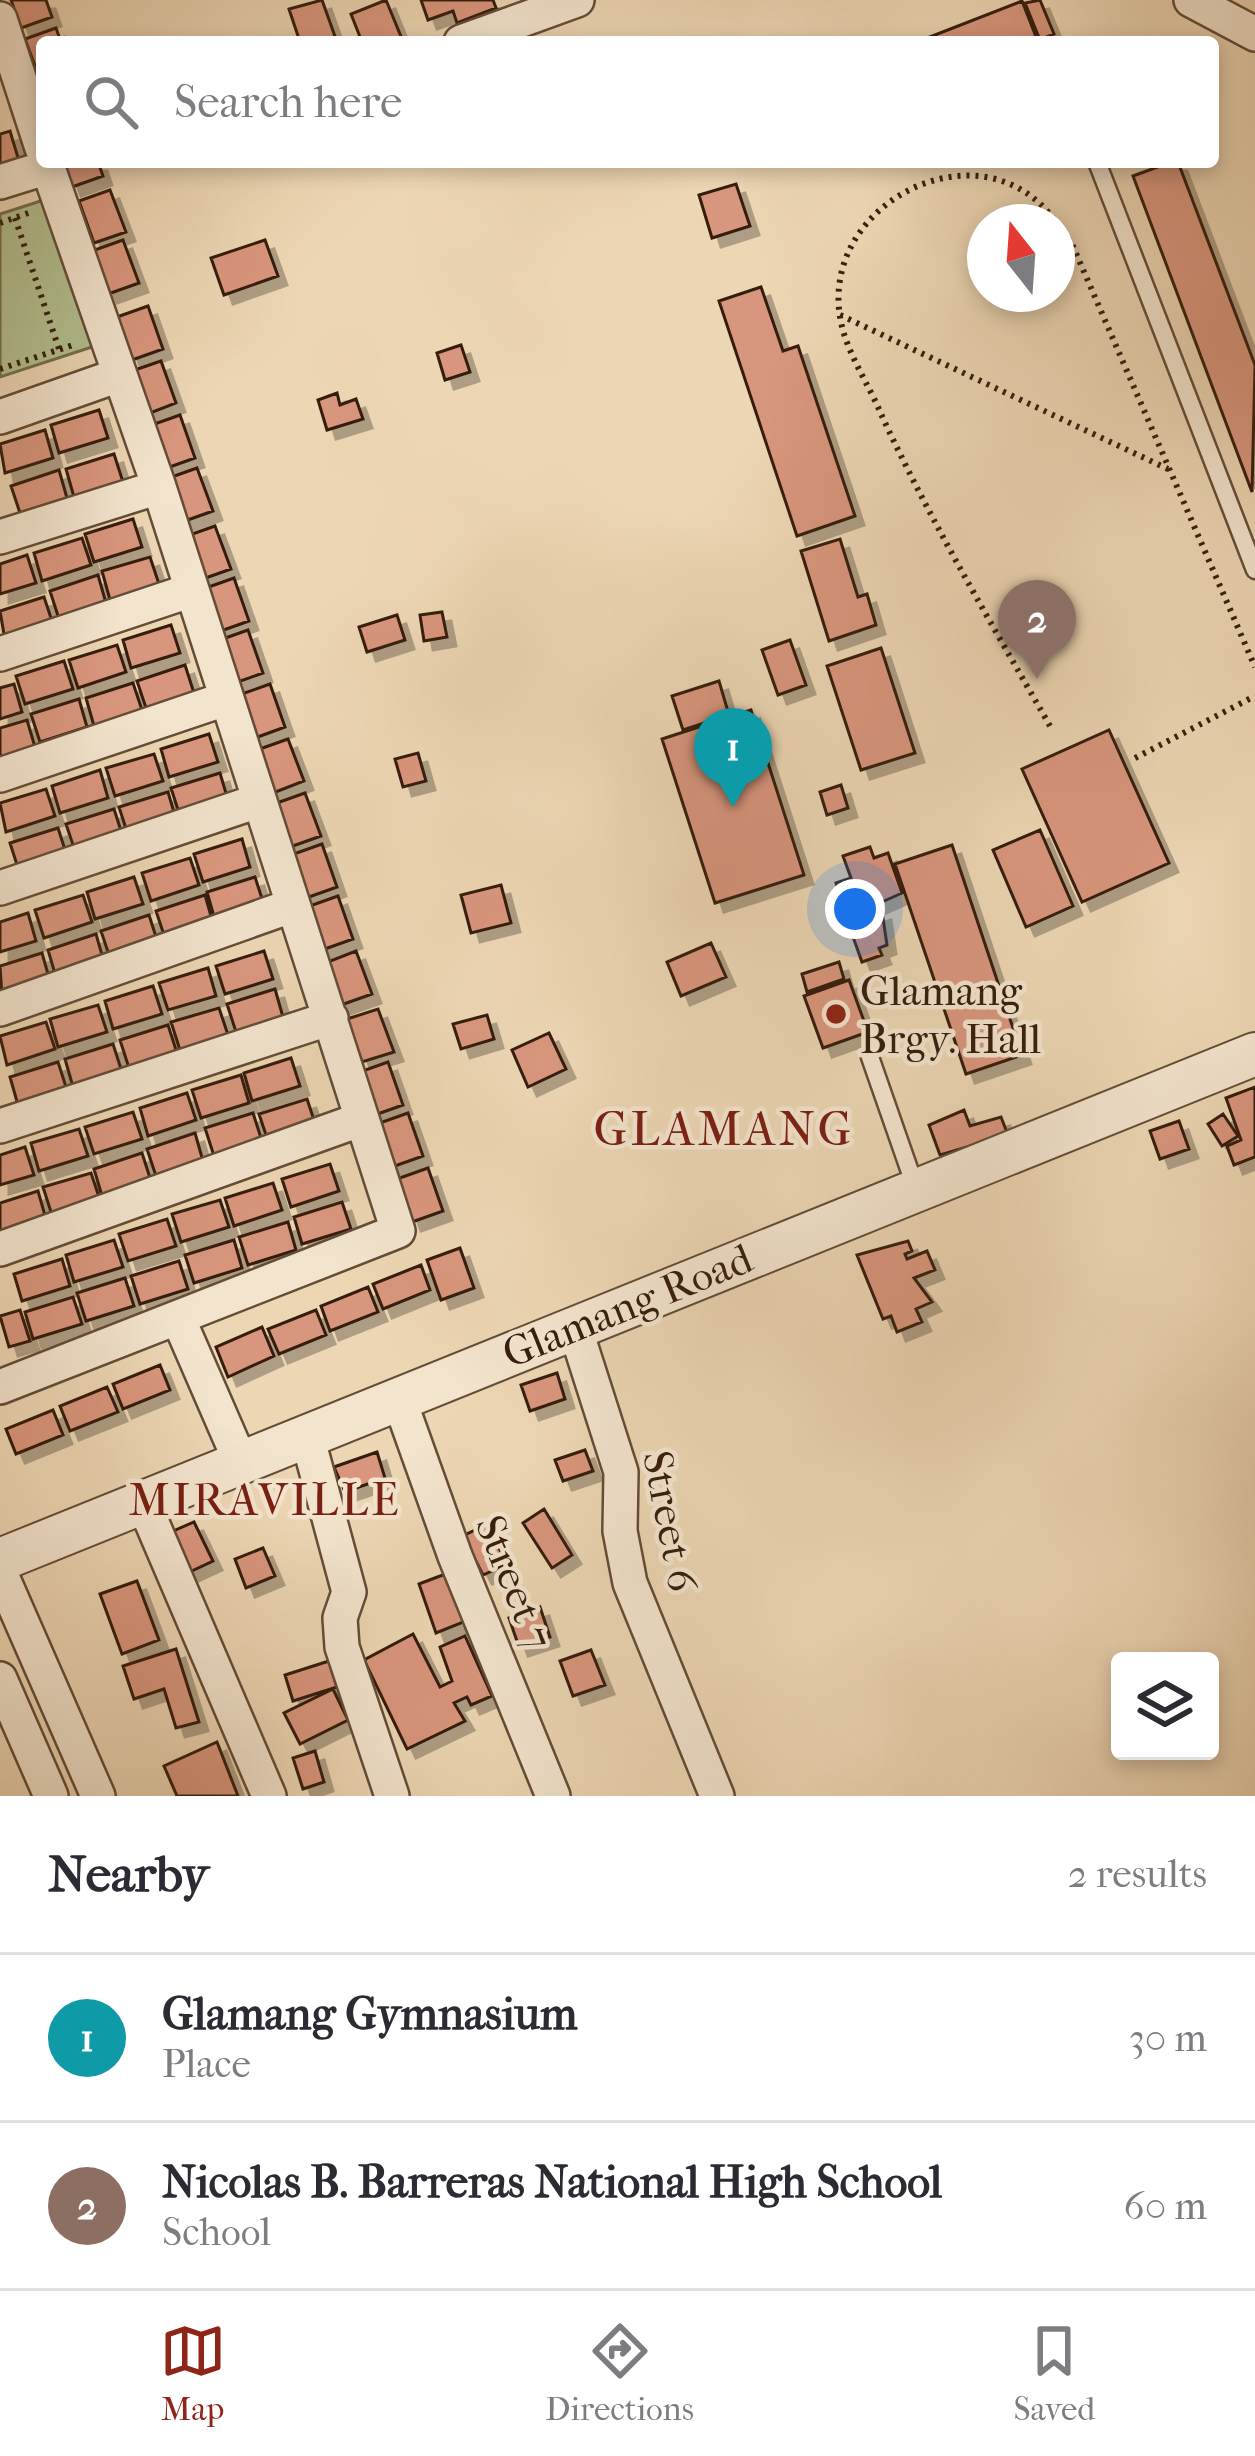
<!DOCTYPE html>
<style>
:root{--surface:#fff;--page:#f2f2f3;--text:#2b2b33;--muted:#7c7c81;--line:#e1e1e2;--accent:#8f2418}
body{margin:0;font-family:"IM FELL French Canon",serif;background:var(--page);color:var(--text)}
.controls{position:absolute;right:36px;bottom:36px;display:grid;overflow:hidden;border-radius:12px;box-shadow:0 6px 18px #0003}
.controls button{width:108px;height:108px;display:grid;place-items:center;padding:0;border:0;border-bottom:3px solid var(--line);background:var(--surface);color:var(--text);font:60px sans-serif}
.compass{position:absolute;left:967px;top:204px;width:108px;height:108px;border-radius:50%;background:var(--surface);box-shadow:0 6px 18px #0003;rotate:343deg}
.you{position:absolute;left:855px;top:909px;width:42px;height:42px;margin:-30px;border:9px solid #fff;border-radius:50%;background:#1a73e8;box-shadow:0 0 0 18px #1a73e833}
.badge{display:grid;place-items:center;width:78px;height:78px;border-radius:50%;background:var(--accent);color:#fff;font-size:39px;font-weight:700}
.pin{position:absolute;translate:-50% -99px;filter:drop-shadow(0 3px 6px #0008)}
.pin::after{content:'';position:absolute;top:63px;width:42px;height:36px;background:inherit;clip-path:polygon(0 0,100% 0,50% 100%)}
.list{margin:0;padding:0;list-style:none}
h2{display:flex;justify-content:space-between;align-items:center;height:156px;margin:0;padding:0 48px;font-size:51px}
h2 small{font-size:39px;font-weight:400;color:var(--muted)}
.list li{display:grid;grid-template-columns:78px 1fr auto;gap:36px;align-items:center;box-sizing:border-box;height:168px;padding:0 48px;border-top:3px solid var(--line)}
.list b{display:block;font-size:45px;white-space:nowrap}
.list p{margin:0;font-size:39px;white-space:nowrap;color:var(--muted)}
.list em{font-size:39px;font-style:normal;color:var(--muted)}
.icon{flex:none;width:66px;height:66px;fill:none;stroke:currentColor;stroke-width:2;stroke-linecap:round;stroke-linejoin:round}
.map{position:relative;flex:none;width:1255px;height:1796px;overflow:hidden}
.search{position:absolute;background:var(--surface);box-shadow:0 6px 18px #0003;left:36px;right:36px;top:36px;height:132px;display:flex;align-items:center;gap:30px;box-sizing:border-box;padding:0 42px;border-radius:12px;color:var(--muted);font-size:45px}
.sheet{height:492px;background:var(--surface)}
nav{display:flex;justify-content:space-around;align-items:center;box-sizing:border-box;height:168px;border-top:3px solid var(--line);background:var(--surface);font-size:33px;color:var(--muted)}
nav a{display:grid;justify-items:center;gap:6px}
nav .on{color:var(--accent)}
.map>svg:first-child{display:block}
</style>
<div class="map">
<svg width="1255" height="1796" viewBox="0 0 1255 1796">
<defs>
<filter id="shadow"><feDropShadow dx="9" dy="9" stdDeviation="0" flood-color="#0004"/></filter>
</defs>
<rect width="100%" height="100%" fill="#edd6b4"/>
<filter id="stains"><feTurbulence type="fractalNoise" baseFrequency=".00167" numOctaves="4"/><feColorMatrix values="0 0 0 0 .2 0 0 0 0 .09 0 0 0 0 .02 0 0 0 .5 -.17"/></filter>
<radialGradient id="worn" r=".72"><stop offset=".6" stop-color="#630" stop-opacity="0"/><stop offset="1" stop-color="#630" stop-opacity=".3"/></radialGradient>
<path fill="#b3bf90" stroke="#746e4e" stroke-width="3" d="M 47,199 L 95,346 L 0,377 L 0,214 Z"/>
<path fill="#d9967e" stroke="#361e0d" stroke-width="3" filter="url(#shadow)" d="M 11,0 L 46,0 L 52,17 L 21,28 Z
M 322,0 L 337,42 L 300,42 L 289,9 Z
M 386,0 L 402,39 L 362,42 L 351,14 Z
M 421,0 L 493,0 L 496,8 L 457,23 L 453,11 L 428,20 Z
M 1040,0 L 1054,34 L 1040,40 L 1025,3 Z
M 1022,1 L 1038,42 L 917,42 Z
M 56,28 L 61,42 L 42,42 L 41,82 L 25,39 Z
M 10,131 L 19,161 L 0,167 L 0,134 Z
M 63,162 L 98,162 L 103,176 L 72,187 Z
M 1171,162 L 1178,162 L 1255,365 L 1252,492 L 1133,176 Z
M 736,184 L 750,226 L 712,238 L 699,195 Z
M 110,190 L 126,232 L 94,243 L 79,201 Z
M 123,240 L 139,283 L 108,294 L 92,251 Z
M 265,240 L 278,276 L 224,295 L 211,258 Z
M 761,287 L 783,351 L 798,346 L 855,516 L 797,536 L 719,301 Z
M 148,306 L 163,349 L 132,360 L 117,317 Z
M 461,345 L 470,372 L 445,380 L 437,353 Z
M 161,361 L 176,403 L 145,415 L 129,372 Z
M 337,393 L 340,405 L 356,399 L 363,419 L 327,430 L 318,400 Z
M 99,410 L 108,438 L 59,453 L 51,425 Z
M 180,415 L 195,458 L 164,469 L 149,426 Z
M 45,430 L 53,458 L 5,473 L 0,444 Z
M 114,454 L 123,482 L 74,497 L 66,469 Z
M 197,468 L 213,511 L 182,522 L 166,479 Z
M 59,470 L 67,498 L 20,513 L 11,486 Z
M 133,519 L 142,547 L 94,562 L 85,534 Z
M 215,526 L 231,569 L 200,580 L 184,537 Z
M 82,538 L 91,565 L 42,581 L 34,553 Z
M 840,539 L 858,597 L 867,594 L 876,625 L 829,641 L 801,551 Z
M 27,555 L 36,583 L 0,594 L 0,564 Z
M 150,557 L 159,584 L 110,600 L 102,571 Z
M 98,575 L 106,603 L 59,619 L 50,591 Z
M 234,578 L 249,621 L 218,632 L 203,589 Z
M 44,597 L 53,624 L 5,640 L 0,611 Z
M 442,612 L 447,637 L 424,641 L 420,615 Z
M 397,615 L 405,640 L 367,652 L 359,627 Z
M 171,625 L 180,653 L 131,668 L 123,640 Z
M 248,630 L 263,673 L 232,684 L 217,641 Z
M 790,640 L 806,685 L 778,695 L 762,650 Z
M 117,645 L 126,672 L 78,688 L 69,660 Z
M 881,648 L 915,753 L 861,770 L 827,666 Z
M 64,661 L 73,689 L 25,704 L 16,676 Z
M 185,665 L 194,693 L 146,708 L 137,681 Z
M 719,681 L 729,715 L 683,730 L 672,696 Z
M 133,683 L 142,710 L 94,726 L 86,698 Z
M 14,684 L 22,712 L 0,719 L 0,688 Z
M 270,684 L 285,727 L 255,738 L 239,695 Z
M 79,699 L 87,727 L 40,742 L 31,714 Z
M 751,710 L 804,875 L 715,903 L 662,739 Z
M 27,720 L 35,747 L 0,758 L 0,728 Z
M 1109,730 L 1169,863 L 1082,902 L 1022,769 Z
M 209,734 L 218,762 L 169,777 L 161,749 Z
M 288,739 L 304,781 L 273,793 L 257,750 Z
M 418,753 L 426,781 L 403,787 L 395,759 Z
M 154,754 L 163,781 L 115,796 L 106,768 Z
M 100,770 L 108,798 L 60,813 L 52,786 Z
M 220,773 L 228,800 L 180,816 L 171,788 Z
M 841,785 L 848,808 L 827,815 L 820,792 Z
M 46,789 L 55,816 L 6,832 L 0,803 Z
M 168,792 L 176,819 L 128,835 L 119,807 Z
M 305,793 L 321,836 L 290,847 L 274,804 Z
M 114,809 L 123,837 L 75,851 L 66,824 Z
M 58,828 L 67,856 L 19,871 L 10,843 Z
M 1040,830 L 1073,906 L 1026,927 L 993,850 Z
M 242,839 L 250,867 L 203,882 L 194,854 Z
M 322,844 L 337,887 L 306,898 L 291,855 Z
M 952,845 L 1022,1055 L 966,1074 L 895,864 Z
M 870,847 L 874,858 L 888,853 L 902,893 L 848,917 L 836,883 L 851,878 L 843,856 Z
M 190,858 L 199,885 L 151,901 L 142,873 Z
M 134,877 L 143,904 L 95,919 L 87,892 Z
M 255,877 L 264,905 L 215,920 L 207,892 Z
M 501,885 L 511,923 L 471,933 L 461,895 Z
M 83,895 L 92,922 L 44,938 L 35,910 Z
M 205,895 L 213,923 L 165,938 L 156,911 Z
M 338,896 L 353,939 L 322,950 L 307,907 Z
M 882,911 L 887,945 L 879,948 L 882,955 L 862,962 L 848,923 Z
M 28,913 L 36,941 L 0,952 L 0,922 Z
M 149,915 L 158,943 L 110,958 L 101,931 Z
M 96,934 L 104,962 L 56,977 L 48,950 Z
M 711,943 L 726,977 L 681,996 L 667,962 Z
M 264,951 L 273,979 L 225,994 L 216,966 Z
M 356,951 L 372,994 L 341,1005 L 325,963 Z
M 42,953 L 50,981 L 2,996 L 0,966 Z
M 839,962 L 844,979 L 807,992 L 802,974 Z
M 208,968 L 216,996 L 168,1010 L 159,983 Z
M 849,980 L 868,1032 L 823,1048 L 804,996 Z
M 153,986 L 162,1014 L 113,1029 L 105,1001 Z
M 275,989 L 283,1017 L 236,1032 L 227,1004 Z
M 98,1005 L 107,1032 L 58,1047 L 50,1019 Z
M 219,1008 L 228,1035 L 180,1050 L 171,1022 Z
M 378,1009 L 394,1052 L 362,1062 L 347,1019 Z
M 487,1015 L 494,1039 L 461,1049 L 453,1024 Z
M 46,1022 L 55,1049 L 7,1065 L 0,1036 Z
M 168,1025 L 177,1053 L 129,1068 L 120,1040 Z
M 549,1033 L 566,1069 L 528,1087 L 512,1050 Z
M 113,1044 L 122,1072 L 73,1087 L 65,1059 Z
M 291,1058 L 300,1086 L 252,1101 L 244,1073 Z
M 58,1062 L 67,1090 L 18,1105 L 10,1077 Z
M 388,1062 L 403,1105 L 372,1116 L 357,1073 Z
M 241,1075 L 249,1103 L 201,1118 L 192,1090 Z
M 1255,1087 L 1255,1157 L 1234,1165 L 1227,1146 L 1241,1140 L 1226,1098 Z
M 187,1093 L 196,1120 L 148,1136 L 140,1108 Z
M 307,1099 L 316,1126 L 268,1141 L 259,1114 Z
M 964,1110 L 970,1126 L 1001,1117 L 1008,1135 L 940,1155 L 929,1125 Z
M 133,1112 L 142,1139 L 94,1154 L 85,1127 Z
M 253,1113 L 262,1141 L 214,1156 L 205,1128 Z
M 408,1113 L 423,1156 L 392,1167 L 377,1124 Z
M 1223,1114 L 1238,1136 L 1222,1146 L 1208,1124 Z
M 1179,1121 L 1189,1149 L 1160,1159 L 1150,1131 Z
M 79,1129 L 88,1156 L 39,1171 L 31,1143 Z
M 195,1133 L 203,1161 L 156,1176 L 147,1149 Z
M 25,1147 L 34,1175 L 0,1185 L 0,1155 Z
M 142,1153 L 151,1181 L 102,1196 L 94,1169 Z
M 330,1164 L 339,1191 L 291,1207 L 282,1179 Z
M 428,1168 L 443,1211 L 412,1222 L 397,1179 Z
M 91,1173 L 100,1200 L 52,1215 L 43,1187 Z
M 273,1183 L 282,1210 L 234,1226 L 225,1198 Z
M 38,1191 L 46,1219 L 0,1233 L 0,1203 Z
M 220,1200 L 229,1227 L 181,1242 L 172,1214 Z
M 342,1202 L 351,1229 L 302,1244 L 294,1217 Z
M 167,1219 L 176,1246 L 128,1261 L 119,1234 Z
M 288,1222 L 296,1250 L 248,1265 L 239,1237 Z
M 114,1240 L 123,1267 L 74,1282 L 66,1255 Z
M 234,1240 L 242,1268 L 194,1283 L 185,1255 Z
M 908,1241 L 912,1251 L 905,1254 L 907,1259 L 927,1251 L 935,1270 L 914,1278 L 932,1302 L 916,1309 L 922,1322 L 897,1332 L 891,1316 L 883,1319 L 857,1255 Z
M 460,1248 L 474,1288 L 441,1300 L 427,1260 Z
M 62,1259 L 70,1286 L 22,1301 L 14,1274 Z
M 179,1261 L 188,1289 L 140,1304 L 131,1276 Z
M 421,1265 L 430,1290 L 383,1309 L 373,1284 Z
M 125,1278 L 134,1306 L 86,1321 L 77,1293 Z
M 368,1287 L 378,1312 L 330,1331 L 321,1306 Z
M 73,1297 L 82,1324 L 33,1339 L 25,1312 Z
M 20,1310 L 30,1341 L 9,1347 L 0,1316 Z
M 316,1310 L 326,1335 L 279,1354 L 268,1329 Z
M 262,1327 L 274,1356 L 228,1377 L 216,1347 Z
M 160,1365 L 170,1390 L 123,1409 L 113,1384 Z
M 557,1373 L 565,1399 L 530,1411 L 521,1385 Z
M 107,1387 L 118,1412 L 70,1431 L 60,1406 Z
M 53,1410 L 63,1435 L 16,1454 L 6,1429 Z
M 585,1450 L 593,1471 L 563,1481 L 555,1460 Z
M 377,1452 L 385,1478 L 345,1492 L 334,1467 Z
M 544,1509 L 572,1555 L 552,1568 L 523,1523 Z
M 194,1522 L 213,1561 L 181,1576 L 162,1536 Z
M 487,1524 L 507,1564 L 483,1575 L 463,1536 Z
M 263,1548 L 275,1576 L 246,1588 L 235,1559 Z
M 448,1573 L 466,1621 L 436,1633 L 419,1584 Z
M 137,1581 L 159,1640 L 122,1654 L 100,1594 Z
M 540,1607 L 550,1637 L 519,1647 L 509,1618 Z
M 413,1634 L 440,1687 L 452,1681 L 440,1647 L 465,1636 L 492,1696 L 471,1705 L 467,1697 L 454,1703 L 465,1721 L 407,1749 L 364,1660 Z
M 176,1649 L 199,1722 L 176,1728 L 164,1689 L 134,1699 L 123,1666 Z
M 591,1650 L 605,1685 L 573,1696 L 560,1661 Z
M 329,1661 L 337,1687 L 293,1701 L 285,1675 Z
M 333,1689 L 348,1720 L 300,1744 L 284,1713 Z
M 217,1742 L 238,1796 L 177,1796 L 164,1766 Z
M 315,1751 L 324,1782 L 303,1789 L 293,1758 Z"/>
<g fill="none" stroke-linecap="round" stroke-linejoin="round">
<g stroke="#644c37" stroke-width="21">
<path id="service" d="M 1097,162 L 1255,570
M 870,1057 L 916,1189"/>
</g>
<g stroke="#644c37" stroke-width="38">
<path id="minor" d="M 1191,0 L 1255,34
M 0,19 L 42,148
M 461,42 L 577,0
M 0,182 L 48,167
M 0,417 L 119,375
M 0,537 L 159,487
M 0,654 L 189,591
M 0,775 L 225,699
M 0,888 L 258,801
M 0,1009 L 291,906
M 0,1126 L 331,1018
M 0,1249 L 362,1119
M 178,1318 L 241,1463
M 574,1325 L 621,1472 L 620,1531 L 630,1583 L 717,1796
M 0,1387 L 398,1231 L 159,487 L 46,162
M 399,1399 L 455,1556 L 553,1796
M 307,1436 L 349,1592 L 340,1618 L 342,1647 L 392,1796
M 143,1502 L 269,1796
M 0,1572 L 98,1796
M 0,1679 L 51,1796"/>
</g>
<g stroke="#644c37" stroke-width="46">
<path id="tertiary" d="M 0,1560 L 1255,1054"/>
</g>
<path stroke="#361e0d" stroke-width="6" stroke-dasharray="3 6" stroke-linecap="butt" d="M 15,218 L 59,349
M 0,223 L 31,212
M 1057,223 L 1072,244 L 1255,667
M 840,315 L 1168,469
M 0,369 L 76,344
M 1050,726 C 991,623 931,522 881,414 C 869,385 847,353 841,322 C 816,203 983,119 1056,222
M 1135,758 L 1255,696"/>
<use href="#service" stroke="#f3e4ce" stroke-width="16"/>
<use href="#minor" stroke="#f3e4ce" stroke-width="33"/>
<use href="#tertiary" stroke="#f3e4ce" stroke-width="42"/>
</g>
<circle fill="#8f2418" stroke="#f3e4ce" stroke-width="4.5" cx="836" cy="1014" r="12"/>
<g text-anchor="middle" stroke-width="9" stroke-linejoin="round" paint-order="stroke">
<g font-size="42" fill="#361e0d" stroke="#f3e4ce" text-anchor="start">
<text x="860" y="1005">Glamang<tspan x="860" dy="48">Brgy. Hall</tspan></text>
</g>
<g font-size="42" fill="#361e0d" stroke="#f3e4ce">
<text transform="translate(627 1305) rotate(-22)" y="15">Glamang Road</text>
<text transform="translate(671 1521) rotate(79)" y="15">Street 6</text>
<text transform="translate(515 1582) rotate(68)" y="15">Street 7</text>
</g>
<g font-size="45" letter-spacing="3" fill="#7a1f14" stroke="#f3e4ce">
<text x="265" y="1515">MIRAVILLE</text>
</g>
<g font-size="48" letter-spacing="3" fill="#7a1f14" stroke="#f3e4ce">
<text x="724" y="1145">GLAMANG</text>
</g>
</g>
<rect width="100%" height="100%" filter="url(#stains)"/>
<rect width="100%" height="100%" fill="url(#worn)"/>
</svg>
<div class="controls">
<button><svg class="icon" aria-label="layers" viewBox="0 0 24 24"><path d="M12 4l9 5-9 5-9-5zM3 14l9 5 9-5"/></svg></button>
</div>
<svg class="compass" viewBox="-18 -18 36 36"><path d="M0-13l5 13h-10z" fill="#e53935"/><path d="M0 13l5-13h-10z" fill="#7c7c81"/></svg>
<div class="you"></div>
<div class="pin badge" style="left:733px;top:807px;background:#0f9aa8">1</div>
<div class="pin badge" style="left:1037px;top:679px;background:#8d6e63">2</div>
<div class="search"><svg class="icon" aria-label="search" viewBox="0 0 24 24"><circle cx="10" cy="10" r="6"/><path d="M15 15l6 6"/></svg>Search here</div>
</div>
<section class="sheet">
<h2>Nearby<small>2 results</small></h2>
<ul class="list">
<li><span class="badge" style="background:#0f9aa8">1</span><div><b>Glamang Gymnasium</b><p>Place</p></div><em>30 m</em></li>
<li><span class="badge" style="background:#8d6e63">2</span><div><b>Nicolas B. Barreras National High School</b><p>School</p></div><em>60 m</em></li>
</ul>
</section>
<nav>
<a class="on"><svg class="icon" aria-label="map" viewBox="0 0 24 24"><path d="M3 6l6-2 6 2 6-2v14l-6 2-6-2-6 2zM9 4v14M15 6v14"/></svg>Map</a>
<a><svg class="icon" aria-label="directions" viewBox="0 0 24 24"><path d="M12 3l9 9-9 9-9-9zM9 14v-3h6M13 9l2 2-2 2"/></svg>Directions</a>
<a><svg class="icon" aria-label="saved" viewBox="0 0 24 24"><path d="M7 4h10v16l-5-4-5 4z"/></svg>Saved</a>
</nav>
